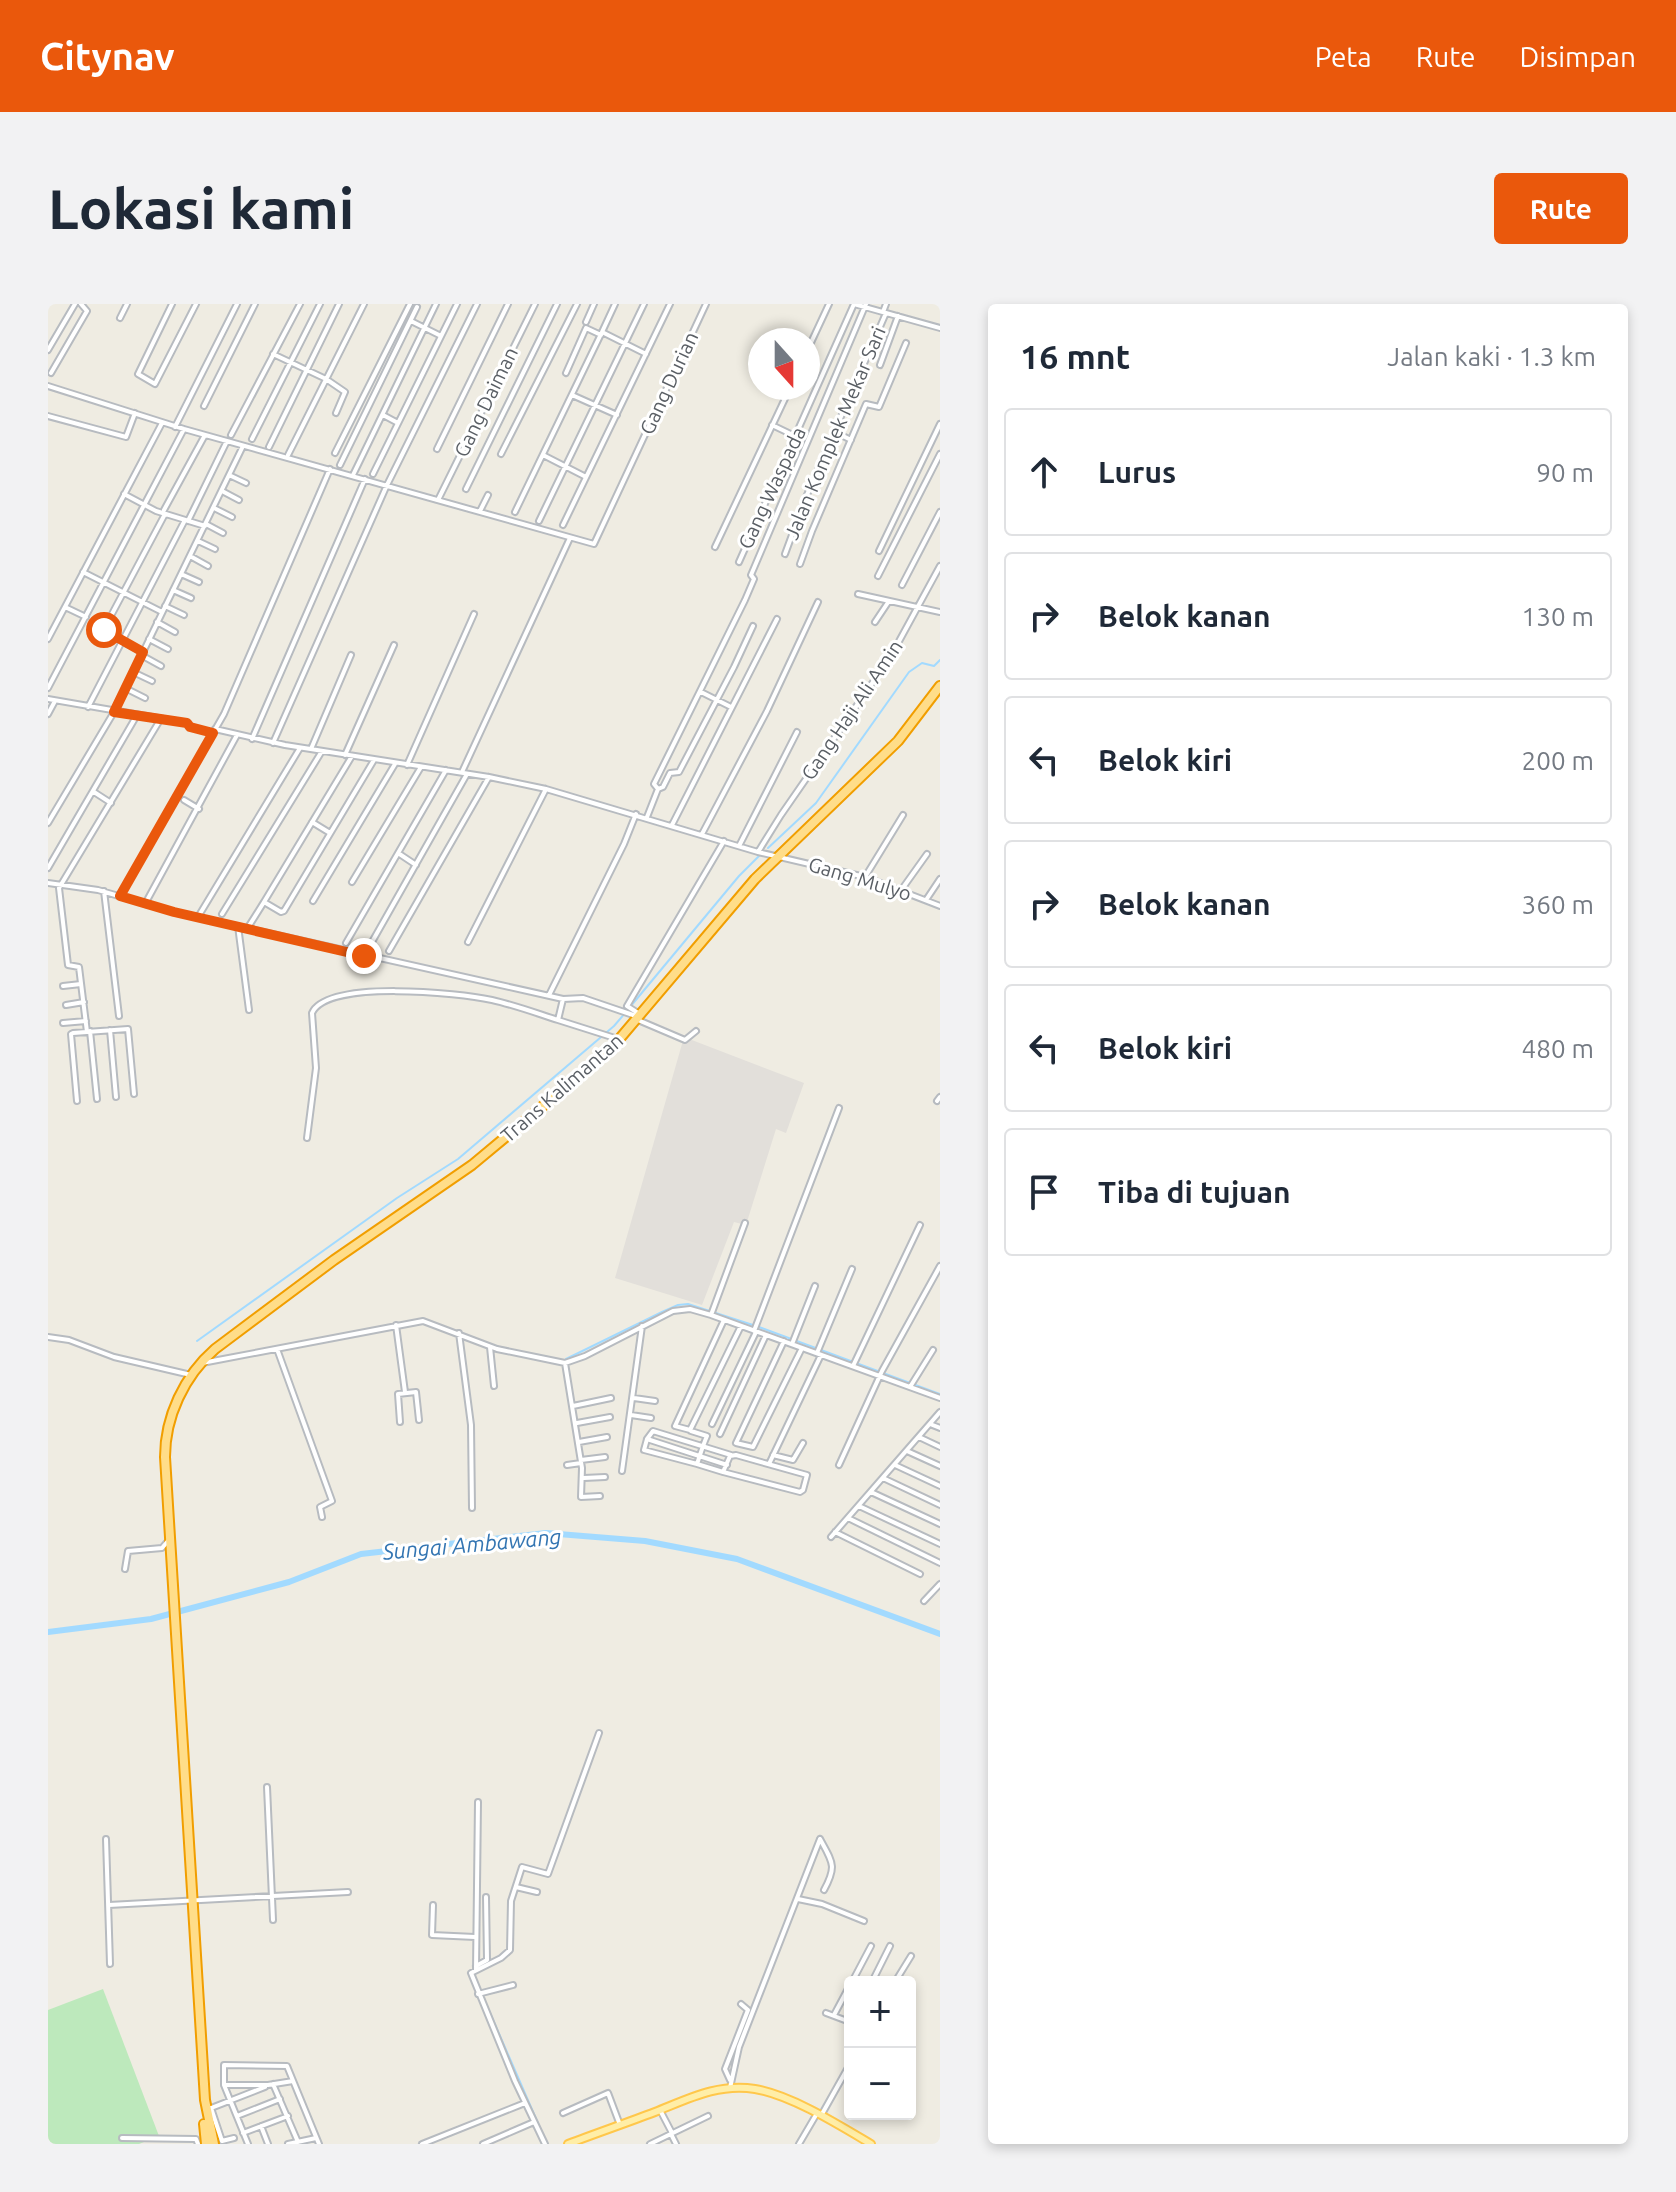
<!DOCTYPE html>
<html lang="id">
<meta charset="utf-8">
<style>
:root{--surface:#fff;--page:#f2f2f3;--text:#1f2937;--muted:#747a83;--line:#e0e1e3;--accent:#ea580c}
body{margin:0;font-family:Ubuntu,sans-serif;background:var(--page);color:var(--text)}
.controls{position:absolute;right:24px;bottom:24px;display:grid;overflow:hidden;border-radius:8px;box-shadow:0 4px 12px #0003}
.controls button{width:72px;height:72px;display:grid;place-items:center;padding:0;border:0;border-bottom:2px solid var(--line);background:var(--surface);color:var(--text);font:40px sans-serif}
.compass{position:absolute;left:700px;top:24px;width:72px;height:72px;border-radius:50%;background:var(--surface);box-shadow:0 4px 12px #0003;rotate:159deg}
.stop{position:absolute;width:24px;height:24px;margin:-18px;border:6px solid #ea580c;border-radius:50%;background:#fff}
.stop.end{background:#ea580c;border-color:#fff;box-shadow:0 2px 8px #0008}
.list{margin:0;padding:0;list-style:none}
h2{display:flex;justify-content:space-between;align-items:center;height:104px;margin:0;padding:0 32px;font-size:34px}
h2 small{font-size:26px;font-weight:400;color:var(--muted)}
.list li{display:grid;grid-template-columns:52px 1fr auto;gap:24px;align-items:center;box-sizing:border-box;height:128px;margin:0 16px 16px;padding:0 16px;border:2px solid var(--line);border-radius:8px}
.list b{display:block;font-size:30px;white-space:nowrap}
.list em{font-size:26px;font-style:normal;color:var(--muted)}
.icon{flex:none;width:44px;height:44px;fill:none;stroke:currentColor;stroke-width:2;stroke-linecap:round;stroke-linejoin:round}
.map{position:relative;flex:none;width:892px;height:1840px;overflow:hidden;border-radius:8px}
header{display:flex;align-items:center;gap:48px;box-sizing:border-box;height:112px;padding:0 40px;background:var(--accent);color:#fff}
header strong{font-size:38px}
nav{display:flex;gap:44px;margin-inline-start:auto;font-size:28px}
.intro{display:flex;align-items:center;justify-content:space-between;box-sizing:border-box;height:192px;padding:0 48px}
h1{margin:0;font-size:56px}
.button{padding:20px 36px;border-radius:8px;background:var(--accent);color:#fff;font-size:28px;font-weight:700}
main{display:flex;gap:48px;padding:0 48px}
aside{flex:1;background:var(--surface);border-radius:8px;box-shadow:0 4px 12px #0003}
.map>svg:first-child{display:block}
</style>
<header>
<strong>Citynav</strong>
<nav><a>Peta</a><a>Rute</a><a>Disimpan</a></nav>
</header>
<div class="intro"><h1>Lokasi kami</h1><a class="button">Rute</a></div>
<main>
<div class="map">
<svg width="892" height="1840" viewBox="0 0 892 1840">
<rect width="100%" height="100%" fill="#efece2"/>
<path fill="#e2dfda" d="M 636,733 L 756,779 L 738,829 L 728,825 L 698,921 L 686,918 L 654,1001 L 567,974 Z"/>
<path fill="#bde9bc" d="M 55,1685 L 111,1832 L 91,1840 L 0,1840 L 0,1706 Z"/>
<g fill="none" stroke-linecap="round" stroke-linejoin="round">
<path stroke="#a2daff" stroke-width="2" d="M 720,544 L 768,499 L 861,368 L 874,359 L 886,362 L 892,356
M 582,703 L 691,572 L 713,550
M 149,1037 L 349,894 L 410,855 L 566,722 L 578,708
M 518,1055 L 614,1008 L 630,1001 L 640,1000 L 711,1023 L 892,1090
M 439,1702 L 499,1840"/>
<path stroke="#a2daff" stroke-width="6" d="M 0,1328 L 103,1315 L 241,1278 L 313,1250 L 498,1229 L 597,1237 L 689,1255 L 892,1330"/>
<g stroke="#b7bbc0" stroke-width="8">
<path id="minor" d="M 124,0 L 90,70 L 107,80 L 148,0
M 806,0 L 892,24
M 835,8 L 838,0
M 72,14 L 79,0
M 363,17 L 393,32
M 538,18 L 546,0
M 554,28 L 567,0
M 760,45 L 781,0
M 0,46 L 27,0
M 225,50 L 278,75 L 297,88 L 288,109
M 832,61 L 850,12
M 3,69 L 39,7 L 33,0
M 518,69 L 538,24 L 553,31
M 0,82 L 136,125 L 546,240 L 658,0
M 524,91 L 569,111
M 156,102 L 207,0
M 335,111 L 350,119
M 0,112 L 78,133 L 87,109
M 724,121 L 749,133
M 127,123 L 189,0
M 787,128 L 803,136
M 183,131 L 252,0
M 204,135 L 272,0
M 221,143 L 291,0
M 389,145 L 460,0
M 287,149 L 362,0
M 453,150 L 529,0
M 240,151 L 316,0
M 495,151 L 538,173
M 292,161 L 369,3
M 325,170 L 409,0
M 181,171 L 198,179
M 305,171 L 388,0
M 418,185 L 509,0
M 174,187 L 191,196
M 76,190 L 108,207 L 157,222
M 390,196 L 487,0
M 166,204 L 184,213
M 116,206 L 157,131
M 432,207 L 440,191
M 467,208 L 554,28 L 598,50
M 140,217 L 179,137
M 491,217 L 596,0
M 158,220 L 175,229
M 515,221 L 622,0
M 150,237 L 167,245
M 667,243 L 742,84
M 831,247 L 892,120
M 737,250 L 758,193 L 838,9
M 142,252 L 160,262
M 691,258 L 806,0
M 752,260 L 764,227 L 818,100 L 831,103 L 858,39
M 35,268 L 114,308
M 133,270 L 151,278
M 830,272 L 892,150
M 854,281 L 892,208
M 125,286 L 143,294
M 810,290 L 892,308
M 117,302 L 136,311
M 17,303 L 38,313
M 109,318 L 127,328
M 827,318 L 841,297
M 0,335 L 114,119
M 101,335 L 120,345
M 95,348 L 57,329 L 56,325 L 117,210
M 93,351 L 113,362
M 85,368 L 104,377
M 0,384 L 136,125
M 77,384 L 97,394
M 653,388 L 683,403
M 0,395 L 139,419 L 142,423 L 164,429
M 40,403 L 137,216
M 0,410 L 7,397
M 167,425 L 237,441 L 441,473 L 498,485 L 710,548 L 817,573 L 892,602
M 204,435 L 317,175
M 225,439 L 339,181 L 429,0
M 263,445 L 303,351
M 297,451 L 346,341
M 304,452 L 216,598 L 233,608 L 236,607 L 326,456
M 359,461 L 426,310
M 414,468 L 522,234
M 610,485 L 606,480 L 697,296 L 706,275 L 703,271 L 818,0
M 46,488 L 63,499
M 136,496 L 151,505
M 599,513 L 610,485 L 615,483 L 622,469 L 631,468 L 686,363 L 705,322
M 264,518 L 282,529
M 0,519 L 66,408 L 195,142
M 624,521 L 729,315
M 654,530 L 719,407 L 770,298
M 691,542 L 749,428
M 710,548 L 733,511 L 843,352 L 892,262
M 350,549 L 368,561
M 0,564 L 89,411
M 817,573 L 855,511
M 304,578 L 373,463
M 0,579 L 50,586 L 126,608 L 515,695 L 535,694 L 588,712
M 854,585 L 879,550
M 56,587 L 71,712
M 72,592 L 176,410 L 282,165
M 878,596 L 892,575
M 265,597 L 347,460
M 97,600 L 189,431
M 174,610 L 274,447
M 150,613 L 252,444
M 190,622 L 201,706
M 199,625 L 216,598
M 420,638 L 498,485
M 298,639 L 398,466
M 320,645 L 419,470
M 341,647 L 441,473
M 15,682 L 33,680
M 501,691 L 576,540 L 588,510
M 515,695 L 510,716 L 570,735
M 18,701 L 36,698
M 590,709 L 579,702 L 676,537
M 590,716 L 637,736 L 648,727
M 15,719 L 38,717
M 62,726 L 68,793
M 42,727 L 49,795
M 39,728 L 31,663 L 20,661 L 11,584 L 112,416
M 29,797 L 23,730 L 25,729 L 80,725 L 86,790
M 889,797 L 892,793
M 259,834 L 268,764 L 264,709 C 280,675 411,689 444,696 C 466,701 488,709 510,716
M 663,1011 L 697,919
M 676,1016 L 627,1122 L 642,1126 L 693,1022
M 348,1021 L 357,1088
M 706,1027 L 791,804
M 411,1029 L 423,1121 L 424,1204
M 0,1033 L 21,1036 L 66,1053 L 143,1071
M 736,1037 L 688,1139 L 705,1143 L 754,1044
M 744,1040 L 767,982
M 442,1043 L 446,1082
M 229,1045 L 284,1197 L 272,1203 L 274,1213
M 769,1049 L 804,965
M 154,1059 L 375,1017 L 449,1045 L 517,1059 L 537,1052 L 625,1007 L 642,1005 L 663,1011 L 892,1094
M 517,1059 L 534,1164 L 533,1193 L 552,1192
M 805,1062 L 872,921
M 862,1083 L 885,1046
M 586,1094 L 607,1097
M 525,1102 L 563,1094
M 583,1111 L 603,1114
M 352,1118 L 350,1090 L 368,1088 L 371,1116
M 529,1119 L 562,1113
M 664,1120 L 708,1028
M 882,1120 L 892,1124
M 643,1127 L 659,1132 C 655,1141 652,1151 649,1160 L 596,1146 L 599,1135 L 679,1161
M 672,1130 L 718,1031
M 871,1133 L 892,1143
M 599,1135 L 605,1127 L 683,1151
M 531,1138 L 559,1133
M 859,1147 L 892,1162
M 688,1151 L 759,1171 L 755,1186 L 752,1188 L 675,1168 L 682,1152 Z
M 725,1151 L 745,1156 L 755,1139
M 533,1156 L 557,1153
M 649,1160 L 675,1168
M 721,1160 L 773,1051
M 519,1161 L 533,1159
M 791,1161 L 834,1067 L 892,962
M 847,1161 L 892,1182
M 574,1167 L 594,1022
M 536,1174 L 557,1173
M 835,1174 L 892,1201
M 823,1188 L 892,1220
M 811,1202 L 892,1240
M 800,1214 L 892,1259
M 787,1228 L 872,1270
M 783,1233 L 892,1108
M 77,1265 L 80,1247 L 114,1244 L 120,1237
M 876,1297 L 892,1280
M 219,1483 L 225,1616
M 58,1535 L 62,1660
M 772,1535 C 785,1559 789,1562 776,1586
M 468,1583 L 489,1588
M 750,1595 L 774,1600 L 816,1617
M 61,1601 L 300,1588
M 385,1601 L 384,1631 L 427,1633
M 428,1662 L 439,1656 L 438,1593
M 428,1666 L 430,1498
M 804,1678 L 823,1642
M 824,1678 L 842,1642
M 847,1678 L 863,1652
M 430,1690 L 465,1681
M 778,1709 L 802,1718
M 786,1711 L 802,1681
M 682,1776 L 677,1765 L 700,1706 L 693,1700
M 225,1780 L 250,1838
M 176,1781 L 220,1781 L 245,1777
M 682,1784 L 691,1743 L 772,1535
M 163,1804 L 174,1837 L 186,1834
M 158,1806 L 217,1783
M 612,1806 L 624,1829
M 515,1809 L 560,1789 L 572,1821
M 774,1810 L 802,1760
M 189,1812 L 232,1795
M 213,1822 L 220,1840
M 195,1829 L 240,1812
M 623,1830 L 628,1840
M 74,1834 L 148,1835 L 150,1840
M 200,1840 L 176,1781 L 176,1761 L 239,1762 L 271,1840
M 240,1840 L 268,1834
M 374,1840 L 477,1799
M 435,1840 L 486,1818
M 497,1840 L 467,1777 L 423,1669 L 453,1654 L 462,1646 L 463,1597 L 474,1563 L 500,1570 L 551,1429
M 602,1840 L 660,1812
M 751,1840 L 768,1811"/>
</g>
<g stroke="#ffc74b" stroke-width="10">
<path id="major" d="M 520,1840 C 549,1829 578,1819 607,1808 C 640,1795 670,1779 707,1785 C 743,1791 791,1821 823,1840"/>
</g>
<g stroke="#f19e00" stroke-width="12">
<path id="highway" d="M 156,1820 L 158,1840
M 166,1840 L 157,1796 L 117,1153 C 117,1113 136,1072 167,1045 L 286,956 L 424,861 L 562,746 L 707,575 L 850,437 L 892,382"/>
</g>
<use href="#minor" stroke="#fff" stroke-width="4"/>
<use href="#major" stroke="#ffeea7" stroke-width="6"/>
<use href="#highway" stroke="#ffdd89" stroke-width="8"/>
</g>
<g fill="none" stroke-linecap="round" stroke-linejoin="round">
<path stroke="#ea580c" stroke-width="10" d="M 56,326 L 95,348 L 66,408 L 139,419 L 142,423 L 165,429 L 72,592 L 126,608 L 316,652"/>
</g>
<g text-anchor="middle" stroke-width="6" stroke-linejoin="round" paint-order="stroke">
<g font-size="20" fill="#5a5f65" stroke="#fff">
<text transform="translate(621 79) rotate(-65)" y="7">Gang Durian</text>
<text transform="translate(438 98) rotate(-64)" y="7">Gang Daiman</text>
<text transform="translate(787 129) rotate(-67)" y="7">Jalan Komplek Mekar Sari</text>
<text transform="translate(724 184) rotate(-65)" y="7">Gang Waspada</text>
<text transform="translate(804 406) rotate(-56)" y="7">Gang Haji Ali Amin</text>
<text transform="translate(812 575) rotate(17)" y="7">Gang Mulyo</text>
<text transform="translate(514 784) rotate(-41)" y="7">Trans Kalimantan</text>
</g>
<g font-size="22" font-style="italic" fill="#3375b2" stroke="#fff">
<text transform="translate(424 1240) rotate(-5)" y="8">Sungai Ambawang</text>
</g>
</g>
</svg>
<div class="controls">
<button>+</button>
<button>−</button>
</div>
<svg class="compass" viewBox="-18 -18 36 36"><path d="M0-13l5 13h-10z" fill="#e53935"/><path d="M0 13l5-13h-10z" fill="#747a83"/></svg>
<div class="stop" style="left:56px;top:326px"></div>
<div class="stop end" style="left:316px;top:652px"></div>
</div>
<aside>
<h2>16 mnt<small>Jalan kaki · 1.3 km</small></h2>
<ul class="list">
<li><svg class="icon" aria-label="ahead" viewBox="0 0 24 24"><path d="M12 20V5M6 11l6-6 6 6"/></svg><div><b>Lurus</b></div><em>90 m</em></li>
<li><svg class="icon" aria-label="right" viewBox="0 0 24 24"><path d="M7 20v-9h11M14 6l5 5-5 5"/></svg><div><b>Belok kanan</b></div><em>130 m</em></li>
<li><svg class="icon" aria-label="left" viewBox="0 0 24 24"><path d="M17 20v-9H6M10 6l-5 5 5 5"/></svg><div><b>Belok kiri</b></div><em>200 m</em></li>
<li><svg class="icon" aria-label="right" viewBox="0 0 24 24"><path d="M7 20v-9h11M14 6l5 5-5 5"/></svg><div><b>Belok kanan</b></div><em>360 m</em></li>
<li><svg class="icon" aria-label="left" viewBox="0 0 24 24"><path d="M17 20v-9H6M10 6l-5 5 5 5"/></svg><div><b>Belok kiri</b></div><em>480 m</em></li>
<li><svg class="icon" aria-label="arrive" viewBox="0 0 24 24"><path d="M6 21V4h12l-3 4 3 4H6"/></svg><div><b>Tiba di tujuan</b></div></li>
</ul>
</aside>
</main>
